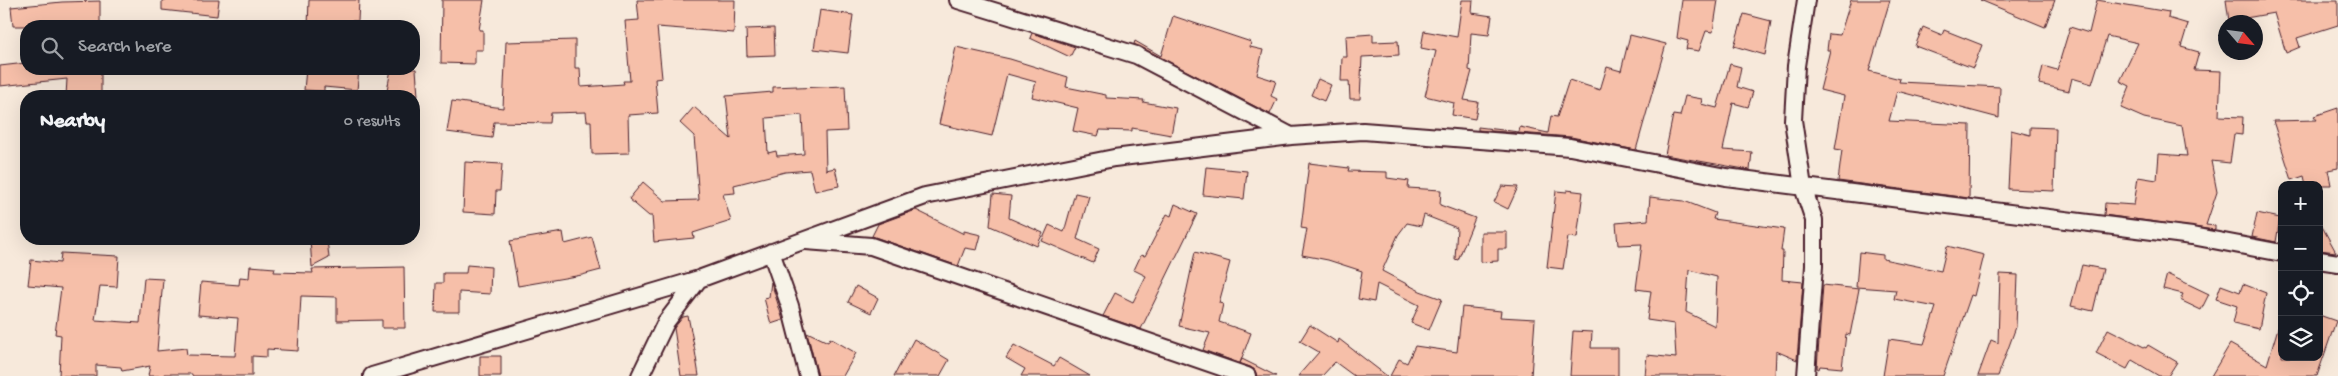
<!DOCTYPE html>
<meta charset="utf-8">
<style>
:root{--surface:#171b24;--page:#242831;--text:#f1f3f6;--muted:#9ea1a6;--line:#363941}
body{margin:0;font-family:"Gochi Hand",sans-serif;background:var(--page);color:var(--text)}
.controls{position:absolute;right:15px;bottom:15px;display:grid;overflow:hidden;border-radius:10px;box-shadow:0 5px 20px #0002}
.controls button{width:45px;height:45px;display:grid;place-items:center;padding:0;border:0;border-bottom:1px solid var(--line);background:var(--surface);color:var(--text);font:25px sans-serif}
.compass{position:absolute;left:2218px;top:15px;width:45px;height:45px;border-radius:50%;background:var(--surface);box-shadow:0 5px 20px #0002;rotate:118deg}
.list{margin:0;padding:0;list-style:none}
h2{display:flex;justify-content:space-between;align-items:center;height:65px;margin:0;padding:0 20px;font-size:21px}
h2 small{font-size:16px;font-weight:400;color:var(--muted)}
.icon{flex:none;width:28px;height:28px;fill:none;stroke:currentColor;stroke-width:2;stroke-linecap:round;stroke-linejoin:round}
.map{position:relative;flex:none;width:2338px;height:376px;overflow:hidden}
.search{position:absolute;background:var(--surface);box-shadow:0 5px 20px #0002;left:20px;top:20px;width:400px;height:55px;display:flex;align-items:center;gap:12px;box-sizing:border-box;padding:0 18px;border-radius:20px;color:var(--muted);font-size:19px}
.panel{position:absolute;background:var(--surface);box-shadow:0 5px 20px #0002;left:20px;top:90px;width:400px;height:155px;border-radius:20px}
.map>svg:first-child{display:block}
</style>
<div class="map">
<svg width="2338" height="376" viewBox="0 0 2338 376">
<rect width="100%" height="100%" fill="#f7e9db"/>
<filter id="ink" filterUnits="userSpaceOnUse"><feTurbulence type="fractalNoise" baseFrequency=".02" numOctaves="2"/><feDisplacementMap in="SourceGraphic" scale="10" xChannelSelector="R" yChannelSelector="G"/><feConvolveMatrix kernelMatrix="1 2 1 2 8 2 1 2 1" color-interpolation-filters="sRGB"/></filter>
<g filter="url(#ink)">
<path fill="#f6bfa9" stroke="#4a1f2b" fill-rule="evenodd" d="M 162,0 L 219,0 L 217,16 L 162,10 Z
M 309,0 L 359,0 L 358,21 L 335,21 L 335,26 L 308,26 Z
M 442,0 L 484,0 L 479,30 L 483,30 L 483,50 L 475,50 L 475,64 L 441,63 Z
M 637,0 L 735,0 L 734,33 L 657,27 L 662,78 L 655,79 L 658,113 L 628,115 L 629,153 L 592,154 L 591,121 L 587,121 L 586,112 L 551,113 L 550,123 L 494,122 L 492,138 L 447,132 L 452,101 L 503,108 L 506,42 L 575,40 L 575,68 L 580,68 L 581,87 L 624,84 L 623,81 L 630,81 L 625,21 L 639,20 Z
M 1462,0 L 1473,0 L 1472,13 L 1492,16 L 1489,35 L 1471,33 L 1469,70 L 1472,71 L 1464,100 L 1478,102 L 1475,119 L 1452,115 L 1454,103 L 1425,96 L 1436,51 L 1421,48 L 1424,31 L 1457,37 Z
M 1682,0 L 1718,0 L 1713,32 L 1706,31 L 1699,51 L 1686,49 L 1688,41 L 1677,38 Z
M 1851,0 L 1890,0 L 1869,71 L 1900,79 L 1899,82 L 2000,87 L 1999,118 L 1897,91 L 1889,121 L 1970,125 L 1969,198 L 1838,181 L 1842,150 L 1835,149 L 1844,96 L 1820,90 L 1830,50 L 1827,50 L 1829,34 L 1840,35 Z
M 1980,0 L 2055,0 L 2045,27 Z
M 2097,0 L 2169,12 L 2168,18 L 2188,24 L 2181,47 L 2199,52 L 2194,70 L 2221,71 L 2219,116 L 2243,117 L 2242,135 L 2234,134 L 2230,163 L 2211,161 L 2217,192 L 2206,225 L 2215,226 L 2215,230 L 2104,215 L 2105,203 L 2134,205 L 2138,177 L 2157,180 L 2159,154 L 2187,156 L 2182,126 L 2144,118 L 2121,108 L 2130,86 L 2120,81 L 2138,43 L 2107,36 L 2092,84 L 2072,78 L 2069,91 L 2039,84 L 2043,66 L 2057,70 L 2070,27 L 2089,33 Z
M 2226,0 L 2338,0 L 2338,25 L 2297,38 L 2300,47 L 2286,53 L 2274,13 L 2229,21 Z
M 100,1 L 100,26 L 13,26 L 11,7 L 62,2 Z
M 820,10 L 853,15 L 848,53 L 814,49 Z
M 1744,14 L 1771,21 L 1765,55 L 1734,46 Z
M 1173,16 L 1251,42 L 1250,47 L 1263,50 L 1257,75 L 1276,81 L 1271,96 L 1277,99 L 1270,114 L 1134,44 L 1135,41 L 1161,56 Z
M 1923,27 L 1942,35 L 1944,30 L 1982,45 L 1973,68 L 1915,46 Z
M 774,28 L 775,55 L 747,56 L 746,29 Z
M 1032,33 L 1075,47 L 1070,57 L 1030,38 Z
M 1373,34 L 1373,42 L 1398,41 L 1399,55 L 1362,57 L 1360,99 L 1350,99 L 1349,81 L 1341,81 L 1342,57 L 1347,57 L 1346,36 Z
M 1630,35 L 1666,44 L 1636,150 L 1571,137 L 1478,130 L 1478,127 L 1519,132 L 1520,127 L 1548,133 L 1551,116 L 1557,117 L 1569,80 L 1600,90 L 1607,67 L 1621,71 Z
M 956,47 L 1010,59 L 1068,77 L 1066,87 L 1106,95 L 1106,98 L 1144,100 L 1143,102 L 1176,108 L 1171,135 L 1132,128 L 1132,131 L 1100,130 L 1098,136 L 1073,131 L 1078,108 L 1032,97 L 1036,82 L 1007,74 L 992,136 L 939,124 Z
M 26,63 L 26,69 L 101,69 L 101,96 L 66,96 L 67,79 L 0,86 L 0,66 Z
M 1730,64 L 1741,67 L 1737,87 L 1753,92 L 1748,107 L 1733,103 L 1723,150 L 1752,152 L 1750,170 L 1665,155 L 1673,115 L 1680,116 L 1685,96 L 1702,99 L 1701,104 L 1717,108 Z
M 306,69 L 359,69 L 357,90 L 324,87 L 324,91 L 304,90 Z
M 391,69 L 416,69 L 418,96 L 387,91 Z
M 1318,79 L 1331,85 L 1324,101 L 1311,95 Z
M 797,86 L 797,88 L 845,86 L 847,131 L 825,132 L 826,170 L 835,168 L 839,186 L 815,191 L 810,170 L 785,172 L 734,185 L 735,193 L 723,194 L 731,221 L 693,233 L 694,238 L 654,242 L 652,216 L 649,216 L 629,199 L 643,182 L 665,201 L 699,200 L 694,136 L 680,123 L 694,107 L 731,139 L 726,96 L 773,92 L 773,87 ZM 802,115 L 804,154 L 777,156 L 776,151 L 768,153 L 766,118 Z
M 2338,108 L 2338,168 L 2328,170 L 2331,185 L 2306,185 L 2304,176 L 2292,180 L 2273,121 L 2317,120 L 2314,116 Z
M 2030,127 L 2056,128 L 2054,191 L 2008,189 L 2011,130 L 2030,135 Z
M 465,162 L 502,164 L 500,191 L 496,191 L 495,214 L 463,212 Z
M 1309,163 L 1349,168 L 1348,171 L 1387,172 L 1387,178 L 1409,181 L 1408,188 L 1441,190 L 1440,205 L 1475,218 L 1458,260 L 1455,259 L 1457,228 L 1424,215 L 1421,226 L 1407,223 L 1398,235 L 1382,271 L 1420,291 L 1442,299 L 1429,330 L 1411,323 L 1419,305 L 1377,284 L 1374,302 L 1358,299 L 1362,271 L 1328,260 L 1302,255 L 1307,229 L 1301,228 Z
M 1206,167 L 1247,171 L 1244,199 L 1203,195 Z
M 1502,186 L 1518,187 L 1508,209 L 1494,202 Z
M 1567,190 L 1583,192 L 1577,238 L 1568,237 L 1563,269 L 1547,267 L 1556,191 L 1567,192 Z
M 1075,193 L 1089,196 L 1077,239 L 1099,249 L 1093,263 L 1042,241 L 1049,225 L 1064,232 Z
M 993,194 L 1011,196 L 1009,218 L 1043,233 L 1037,246 L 990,226 Z
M 1650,197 L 1684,201 L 1715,213 L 1713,219 L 1784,229 L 1781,251 L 1783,251 L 1782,280 L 1803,282 L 1797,360 L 1776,351 L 1775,376 L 1645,376 L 1647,355 L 1676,358 L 1674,324 L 1647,320 L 1651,291 L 1636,289 L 1642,244 L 1618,245 L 1616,223 L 1648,220 ZM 1689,270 L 1717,277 L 1715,326 L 1686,312 Z
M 1175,204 L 1197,214 L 1141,329 L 1103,316 L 1115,293 L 1133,302 L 1146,276 L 1134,270 L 1141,255 L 1145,256 L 1167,214 L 1171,216 Z
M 916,210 L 964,234 L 964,231 L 981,235 L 977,250 L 965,248 L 958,266 L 872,236 L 878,224 Z
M 2257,213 L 2280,218 L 2276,242 L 2252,237 Z
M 2319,221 L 2336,252 L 2319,250 Z
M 563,232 L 565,244 L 592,237 L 601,270 L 582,275 L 518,286 L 510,241 Z
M 1481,232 L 1507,232 L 1507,249 L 1498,249 L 1498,261 L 1481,262 Z
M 310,239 L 327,239 L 329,258 L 312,267 Z
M 1947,246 L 1984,255 L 1974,296 L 1971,295 L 1943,376 L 1883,376 L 1889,339 L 1924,344 L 1936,307 L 1894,299 L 1896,290 L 1856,287 L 1859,252 L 1883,255 L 1883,259 L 1941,271 Z
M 1195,252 L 1230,262 L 1219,303 L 1223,304 L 1219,322 L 1251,333 L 1240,363 L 1242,359 L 1276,376 L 1257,376 L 1255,370 L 1250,367 L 1203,350 L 1210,333 L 1179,326 Z
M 61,253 L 119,256 L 117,287 L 100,286 L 95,320 L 140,323 L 144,278 L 163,279 L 157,351 L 186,348 L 187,355 L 235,356 L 238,318 L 198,315 L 201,282 L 239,285 L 240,277 L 249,278 L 250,266 L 275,268 L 274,272 L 313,273 L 312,269 L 404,267 L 405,328 L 382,328 L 382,320 L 337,321 L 337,297 L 301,296 L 298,351 L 267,349 L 267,357 L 252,356 L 252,376 L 192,376 L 192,374 L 164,374 L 164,376 L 148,376 L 150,366 L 122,371 L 121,367 L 96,365 L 96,376 L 59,376 L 61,335 L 55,334 L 61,288 L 28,285 L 31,260 L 60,263 Z
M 467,265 L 491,267 L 490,294 L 459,292 L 459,312 L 435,312 L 436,283 L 443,283 L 443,273 L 466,273 Z
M 2082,265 L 2103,269 L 2093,311 L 2071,306 Z
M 2000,274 L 2018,275 L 2016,327 L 1998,376 L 1978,376 L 1991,340 L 1998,343 Z
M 2167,274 L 2209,294 L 2201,310 L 2180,300 L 2183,294 L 2163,289 Z
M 771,282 L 783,320 L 771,324 L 764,298 L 769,297 Z
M 2243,284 L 2266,293 L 2259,329 L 2233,323 L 2237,306 L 2216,299 L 2221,285 L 2240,292 Z
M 1823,285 L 1859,289 L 1850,335 L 1846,334 L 1842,368 L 1820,366 L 1819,369 L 1817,368 Z
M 856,286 L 878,298 L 871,313 L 848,302 Z
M 1462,307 L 1501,311 L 1500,317 L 1535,319 L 1531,376 L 1390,376 L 1399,359 L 1407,363 L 1415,346 L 1457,352 Z
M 2319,315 L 2336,321 L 2317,376 L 2211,376 L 2230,344 L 2267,365 L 2278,328 L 2282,328 L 2282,357 L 2319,357 Z
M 688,316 L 695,351 L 699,376 L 681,376 L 674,328 L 683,317 Z
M 1310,325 L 1338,343 L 1339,339 L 1387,376 L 1354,376 L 1335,362 L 1322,376 L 1298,376 L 1319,352 L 1300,341 Z
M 2108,329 L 2146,348 L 2148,345 L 2177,362 L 2168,376 L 2159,376 L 2132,360 L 2127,369 L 2096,353 Z
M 1573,331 L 1592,332 L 1591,348 L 1618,348 L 1618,376 L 1570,376 Z
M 807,332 L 828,342 L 830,338 L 856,353 L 843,376 L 818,376 Z
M 914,339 L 949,360 L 940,376 L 894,376 Z
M 1014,345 L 1054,366 L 1059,358 L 1090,376 L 1021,376 L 1025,369 L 1006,358 Z
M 480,356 L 501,356 L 501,376 L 480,376 Z"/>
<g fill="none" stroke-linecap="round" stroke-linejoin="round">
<g stroke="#4a1f2b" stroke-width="20">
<path id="minor" d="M 958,0 L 1136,55 L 1291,136 L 1363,131 L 1570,147 L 1726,177 L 2192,236 L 2282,253
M 806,241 L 871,246 L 1247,376
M 771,252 L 790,306 L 808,376
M 2319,260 L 2338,263
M 372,376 L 699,279 L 925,196 L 1114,158 L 1291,136
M 640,376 L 666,322 L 699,279
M 1806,376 L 1814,266 L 1814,220 L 1803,187 L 1793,120 L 1796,66 L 1806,0"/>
</g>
<use href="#minor" stroke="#f7f3e8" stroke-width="16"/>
</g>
</g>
</svg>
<div class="controls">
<button>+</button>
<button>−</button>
<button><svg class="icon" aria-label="locate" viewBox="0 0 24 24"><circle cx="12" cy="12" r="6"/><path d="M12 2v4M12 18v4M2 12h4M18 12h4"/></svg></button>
<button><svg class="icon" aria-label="layers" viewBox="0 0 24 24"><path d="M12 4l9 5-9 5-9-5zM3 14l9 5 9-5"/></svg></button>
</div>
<svg class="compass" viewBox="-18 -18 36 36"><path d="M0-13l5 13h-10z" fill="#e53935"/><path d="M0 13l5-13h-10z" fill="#9ea1a6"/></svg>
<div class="search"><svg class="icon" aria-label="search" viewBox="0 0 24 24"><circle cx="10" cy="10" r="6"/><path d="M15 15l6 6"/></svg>Search here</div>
<section class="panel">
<h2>Nearby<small>0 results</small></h2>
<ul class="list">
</ul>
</section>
</div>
